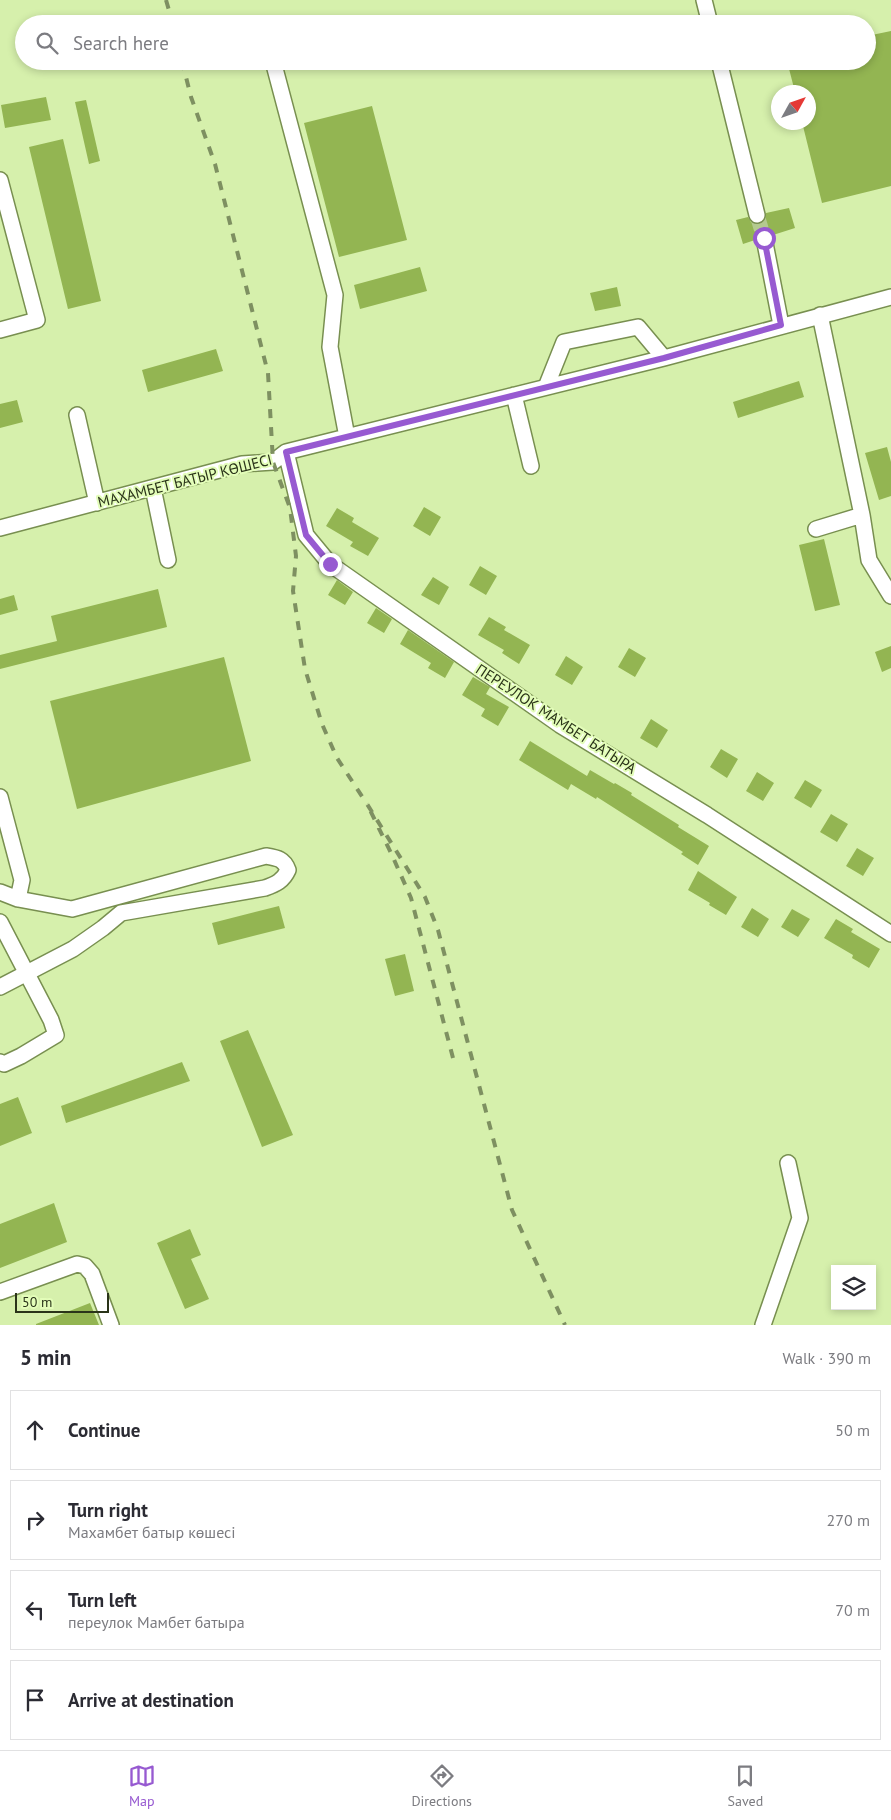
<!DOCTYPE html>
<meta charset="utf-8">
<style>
:root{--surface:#fff;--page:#f7f7f7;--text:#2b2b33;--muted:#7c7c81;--line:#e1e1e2;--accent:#975ad1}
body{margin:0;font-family:"PT Sans",sans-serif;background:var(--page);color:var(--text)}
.controls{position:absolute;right:15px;bottom:15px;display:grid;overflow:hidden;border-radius:0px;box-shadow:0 2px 8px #0003}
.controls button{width:45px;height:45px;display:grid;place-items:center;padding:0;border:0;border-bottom:1px solid var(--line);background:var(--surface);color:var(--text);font:25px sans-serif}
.compass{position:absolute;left:771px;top:85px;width:45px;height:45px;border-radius:50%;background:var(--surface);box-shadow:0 2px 8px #0003;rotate:50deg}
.scale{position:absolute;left:15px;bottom:12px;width:94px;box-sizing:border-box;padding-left:5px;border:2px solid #2a3419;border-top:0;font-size:14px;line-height:18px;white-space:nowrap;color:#2a3419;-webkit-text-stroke:4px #e3fdb9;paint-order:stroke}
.stop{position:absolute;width:15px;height:15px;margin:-11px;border:4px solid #975ad1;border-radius:50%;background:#fff}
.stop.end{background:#975ad1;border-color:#fff;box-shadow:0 1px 5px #0008}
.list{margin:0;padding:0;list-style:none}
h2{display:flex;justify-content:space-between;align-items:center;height:65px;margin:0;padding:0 20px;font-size:21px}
h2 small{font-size:16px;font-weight:400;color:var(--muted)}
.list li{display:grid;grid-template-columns:32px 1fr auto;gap:15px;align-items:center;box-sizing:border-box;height:80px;margin:0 10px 10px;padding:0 10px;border:1px solid var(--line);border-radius:0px}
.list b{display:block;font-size:19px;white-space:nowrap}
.list p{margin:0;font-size:16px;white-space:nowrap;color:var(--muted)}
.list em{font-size:16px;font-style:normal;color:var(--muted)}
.icon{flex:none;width:28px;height:28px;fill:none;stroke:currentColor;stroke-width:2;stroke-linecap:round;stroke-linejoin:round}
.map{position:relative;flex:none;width:891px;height:1325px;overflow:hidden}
.search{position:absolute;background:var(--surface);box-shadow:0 2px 8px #0003;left:15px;right:15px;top:15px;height:55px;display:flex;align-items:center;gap:12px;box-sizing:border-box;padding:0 18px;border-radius:28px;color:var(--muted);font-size:19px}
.sheet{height:425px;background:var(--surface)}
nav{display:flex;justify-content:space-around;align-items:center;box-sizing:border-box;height:70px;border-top:1px solid var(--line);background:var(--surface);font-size:14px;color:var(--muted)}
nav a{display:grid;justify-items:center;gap:2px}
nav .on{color:var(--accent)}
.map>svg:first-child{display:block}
</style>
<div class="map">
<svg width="891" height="1325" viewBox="0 0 891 1325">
<rect width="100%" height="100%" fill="#d6f0ac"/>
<path fill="#93b552" d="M 891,31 L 891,186 L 822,203 L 802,122 L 808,122 L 808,92 L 795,92 L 787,61 L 867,61 L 867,36 Z
M 46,97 L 51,120 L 5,128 L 1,105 Z
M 86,100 L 100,161 L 89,164 L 75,102 Z
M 372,106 L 407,240 L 339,257 L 304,123 Z
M 63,139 L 101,301 L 68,309 L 29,147 Z
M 789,208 L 795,228 L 773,235 L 767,229 L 762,229 L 755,235 L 755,240 L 743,244 L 736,220 L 748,217 L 751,222 L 759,224 L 764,221 L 766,213 Z
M 420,267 L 427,291 L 360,309 L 354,285 Z
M 617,287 L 621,306 L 595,311 L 590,293 Z
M 216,349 L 223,371 L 148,392 L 142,370 Z
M 799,381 L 804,397 L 738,418 L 733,402 Z
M 17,400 L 23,422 L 0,428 L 0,404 Z
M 887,447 L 891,462 L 891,496 L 879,500 L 865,453 Z
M 424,507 L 441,517 L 430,536 L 413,526 Z
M 337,508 L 354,518 L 352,522 L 379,538 L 368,556 L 350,546 L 353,542 L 326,526 Z
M 824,539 L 840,605 L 815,611 L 799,545 Z
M 480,566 L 497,576 L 486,595 L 469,585 Z
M 433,577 L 449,587 L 439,605 L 421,595 Z
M 337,580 L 353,592 L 345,605 L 328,595 Z
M 158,589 L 167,627 L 0,669 L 0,655 L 57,641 L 51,616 Z
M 14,595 L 18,610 L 0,615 L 0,599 Z
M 376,608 L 392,619 L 384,633 L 367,623 Z
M 489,617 L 506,627 L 504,630 L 530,645 L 519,664 L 502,653 L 504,650 L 478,635 Z
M 408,630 L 454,662 L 445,678 L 428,668 L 431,663 L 400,644 Z
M 891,646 L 891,668 L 882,672 L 875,652 Z
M 629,648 L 646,658 L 635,677 L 618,667 Z
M 566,656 L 583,667 L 572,685 L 555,675 Z
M 224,657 L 251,761 L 77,809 L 50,701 Z
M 473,677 L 490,687 L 486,694 L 509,707 L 498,726 L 481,716 L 485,709 L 462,695 Z
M 651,719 L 668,730 L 657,748 L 640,738 Z
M 530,741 L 587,776 L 590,770 L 614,784 L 615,783 L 632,793 L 631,795 L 679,825 L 678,827 L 709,846 L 698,865 L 681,854 L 683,852 L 597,797 L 596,799 L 571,784 L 568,790 L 519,760 Z
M 721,749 L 738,759 L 727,778 L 710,767 Z
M 757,772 L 774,783 L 763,801 L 746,791 Z
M 805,780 L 822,790 L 811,808 L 794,798 Z
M 831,814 L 848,824 L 837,842 L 820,832 Z
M 857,848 L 874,858 L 863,876 L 846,866 Z
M 698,871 L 737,897 L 726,915 L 709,905 L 710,903 L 688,890 Z
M 279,906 L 285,928 L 218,945 L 212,923 Z
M 752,908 L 769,919 L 758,937 L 741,927 Z
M 792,909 L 810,919 L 798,937 L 781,927 Z
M 836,919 L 853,929 L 851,932 L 880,949 L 869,968 L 852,958 L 853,955 L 824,938 Z
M 405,954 L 414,991 L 395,996 L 385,959 Z
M 248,1030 L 293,1135 L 262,1147 L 220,1041 Z
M 182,1062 L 190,1081 L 66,1123 L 61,1106 Z
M 18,1097 L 32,1133 L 0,1146 L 0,1104 Z
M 54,1203 L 67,1242 L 0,1268 L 0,1224 Z
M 190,1229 L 201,1255 L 191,1259 L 209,1299 L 185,1309 L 157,1243 Z
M 90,1303 L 99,1325 L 36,1325 L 36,1324 Z"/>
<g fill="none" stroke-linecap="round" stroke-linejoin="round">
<path stroke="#b4ca8f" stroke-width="15" stroke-dasharray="15 8" stroke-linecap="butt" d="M 757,215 L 764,238"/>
<g stroke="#788f50" stroke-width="18">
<path id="minor" d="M 704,0 L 710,24
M 273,61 L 335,295 L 330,347 L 347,437
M 719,61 L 757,215
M 0,180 L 37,320 L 0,330
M 764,238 L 781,325
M 820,315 L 862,515 L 869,560 L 891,596
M 546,387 L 564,342 L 638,327 L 664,358
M 514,395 L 531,466
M 77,415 L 97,503
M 286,452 L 306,535 L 330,564 L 560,725 L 707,815 L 891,934
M 153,488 L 168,560
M 0,528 L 242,464 L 273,462 L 286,452 L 664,358 L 891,297
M 816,529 L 862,515
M 0,797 L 22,880 L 18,899 L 0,892
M 0,922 L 51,1020 L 56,1035 L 21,1056 L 4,1064 L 0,1062
M 0,987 L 73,949 L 103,928 L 121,913 L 265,888 C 276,884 283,881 288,870 C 284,859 278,858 266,856 L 72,909 L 18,899
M 0,1292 L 77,1264 L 85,1266 L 92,1274 L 111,1325
M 763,1325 L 800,1218 L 788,1163"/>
</g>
<use href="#minor" stroke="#fff" stroke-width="15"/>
<path stroke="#7e9061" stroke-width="4" stroke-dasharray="9 9" stroke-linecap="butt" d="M 166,0 L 173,24
M 182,61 L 191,97 L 215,164 L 268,373 L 273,462 L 290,508 L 296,556 L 293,591 L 305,669 L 322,724 L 337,758 L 367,804
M 453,1058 L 411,898 L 392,855 L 367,804 L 425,897 L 438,930 L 512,1210 L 565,1325"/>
</g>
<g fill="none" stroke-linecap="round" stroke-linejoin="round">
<path stroke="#975ad1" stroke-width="6" d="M 330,564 L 306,535 L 286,452 L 664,358 L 781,325 L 764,238"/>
</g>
<g text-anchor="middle" stroke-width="4" stroke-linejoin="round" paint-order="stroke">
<g font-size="15" fill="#2a3419" stroke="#e3fdb9">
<text transform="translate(185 481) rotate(-14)" y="5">МАХАМБЕТ БАТЫР КӨШЕСІ</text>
<text transform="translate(556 719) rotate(33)" y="5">ПЕРЕУЛОК МАМБЕТ БАТЫРА</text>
</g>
</g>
</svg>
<div class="controls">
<button><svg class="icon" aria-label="layers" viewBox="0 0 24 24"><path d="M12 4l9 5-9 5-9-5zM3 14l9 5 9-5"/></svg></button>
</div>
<svg class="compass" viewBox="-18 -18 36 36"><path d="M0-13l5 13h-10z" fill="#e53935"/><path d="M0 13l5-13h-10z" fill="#7c7c81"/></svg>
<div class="scale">50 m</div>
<div class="stop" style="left:764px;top:238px"></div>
<div class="stop end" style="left:330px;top:564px"></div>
<div class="search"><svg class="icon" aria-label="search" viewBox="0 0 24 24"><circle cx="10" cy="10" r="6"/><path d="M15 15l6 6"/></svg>Search here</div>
</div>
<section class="sheet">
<h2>5 min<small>Walk · 390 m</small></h2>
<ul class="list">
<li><svg class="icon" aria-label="ahead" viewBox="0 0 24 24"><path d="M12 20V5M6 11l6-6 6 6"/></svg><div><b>Continue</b></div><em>50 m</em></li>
<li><svg class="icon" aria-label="right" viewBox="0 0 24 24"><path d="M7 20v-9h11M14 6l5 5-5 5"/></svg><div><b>Turn right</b><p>Махамбет батыр көшесі</p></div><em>270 m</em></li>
<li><svg class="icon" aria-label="left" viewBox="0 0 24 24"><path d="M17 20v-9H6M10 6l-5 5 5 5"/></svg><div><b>Turn left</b><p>переулок Мамбет батыра</p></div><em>70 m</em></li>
<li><svg class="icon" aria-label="arrive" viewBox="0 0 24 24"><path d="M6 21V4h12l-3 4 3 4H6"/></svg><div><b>Arrive at destination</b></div></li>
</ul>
</section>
<nav>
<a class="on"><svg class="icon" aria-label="map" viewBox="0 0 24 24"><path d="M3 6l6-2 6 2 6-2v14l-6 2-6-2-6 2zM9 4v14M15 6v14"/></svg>Map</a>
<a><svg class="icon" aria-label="directions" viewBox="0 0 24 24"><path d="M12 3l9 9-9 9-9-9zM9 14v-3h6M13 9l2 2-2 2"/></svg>Directions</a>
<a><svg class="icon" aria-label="saved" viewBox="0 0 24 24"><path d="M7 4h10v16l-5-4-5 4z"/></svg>Saved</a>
</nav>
